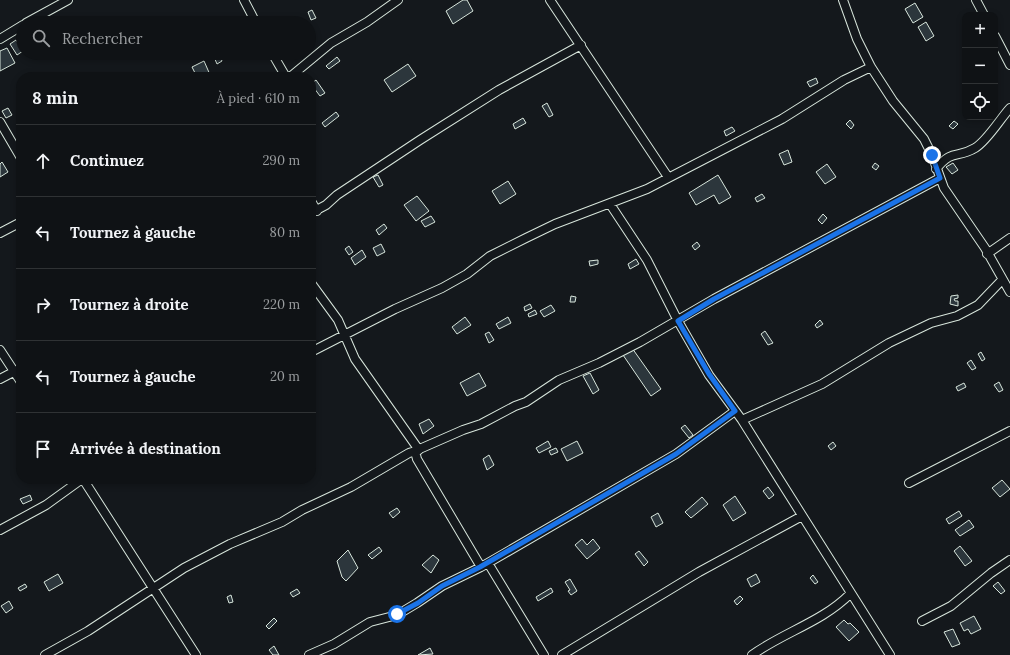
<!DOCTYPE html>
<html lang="fr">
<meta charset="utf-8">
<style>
:root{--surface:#0f1215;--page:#181b1e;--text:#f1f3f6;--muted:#9b9ea0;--line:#2f3234}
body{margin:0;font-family:Lora,serif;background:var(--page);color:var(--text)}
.controls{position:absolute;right:12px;top:12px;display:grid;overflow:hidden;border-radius:8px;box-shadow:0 2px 6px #0003}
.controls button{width:36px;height:36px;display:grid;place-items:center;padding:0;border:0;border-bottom:1px solid var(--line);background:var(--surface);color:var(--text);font:20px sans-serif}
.stop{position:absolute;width:12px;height:12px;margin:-9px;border:3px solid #1a73e8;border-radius:50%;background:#fff}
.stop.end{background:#1a73e8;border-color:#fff;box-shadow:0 1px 4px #0008}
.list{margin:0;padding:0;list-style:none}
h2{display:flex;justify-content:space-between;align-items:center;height:52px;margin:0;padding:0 16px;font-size:17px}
h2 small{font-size:13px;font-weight:400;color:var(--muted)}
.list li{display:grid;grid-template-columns:26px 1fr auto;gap:12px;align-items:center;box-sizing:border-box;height:72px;padding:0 16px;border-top:1px solid var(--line)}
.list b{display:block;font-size:15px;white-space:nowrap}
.list em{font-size:13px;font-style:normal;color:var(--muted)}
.icon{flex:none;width:22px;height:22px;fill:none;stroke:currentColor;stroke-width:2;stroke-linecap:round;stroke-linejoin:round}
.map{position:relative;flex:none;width:1010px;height:655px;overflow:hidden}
.search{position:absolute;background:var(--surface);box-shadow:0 2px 6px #0003;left:16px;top:16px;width:300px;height:44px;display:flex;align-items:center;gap:10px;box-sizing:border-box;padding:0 14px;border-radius:22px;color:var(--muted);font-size:15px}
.panel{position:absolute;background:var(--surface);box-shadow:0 2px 6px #0003;left:16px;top:72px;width:300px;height:412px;border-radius:16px}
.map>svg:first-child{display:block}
</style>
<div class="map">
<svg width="1010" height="655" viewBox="0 0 1010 655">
<rect width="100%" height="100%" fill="#14181c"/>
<path fill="#2c363c" stroke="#d8e6dc" d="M 463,0 L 467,0 L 473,11 L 453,24 L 446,11 Z
M 915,3 L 923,17 L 913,23 L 905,9 Z
M 312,10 L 316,18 L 311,20 L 308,12 Z
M 926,22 L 934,36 L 926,41 L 918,27 Z
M 16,40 L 23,51 L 17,55 L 10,44 Z
M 7,48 L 15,63 L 0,71 L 0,51 Z
M 219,54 L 222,61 L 217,64 L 214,57 Z
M 337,57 L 340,61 L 329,69 L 326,66 Z
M 204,61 L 211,77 L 197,77 L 192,67 Z
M 408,64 L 416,76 L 392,92 L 384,80 Z
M 816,78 L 818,83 L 810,87 L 807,82 Z
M 316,80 L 325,93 L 320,96 L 311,84 Z
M 547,103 L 553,115 L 549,117 L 542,106 Z
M 8,108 L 12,115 L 6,118 L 2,111 Z
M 336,112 L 339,116 L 325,127 L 322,123 Z
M 523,118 L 526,123 L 515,129 L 513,124 Z
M 850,120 L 854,125 L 851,129 L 846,124 Z
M 954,121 L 958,124 L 953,129 L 949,126 Z
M 732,127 L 735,131 L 726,136 L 724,131 Z
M 788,150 L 792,162 L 784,165 L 779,154 Z
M 2,162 L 8,172 L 0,177 L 0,164 Z
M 875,163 L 879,166 L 876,170 L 872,167 Z
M 953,163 L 958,170 L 952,174 L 946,167 Z
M 827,164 L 836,177 L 825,184 L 816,172 Z
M 378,175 L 383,185 L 379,187 L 373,177 Z
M 718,175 L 731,197 L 719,204 L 714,195 L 696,205 L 689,193 Z
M 508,181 L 516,194 L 500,204 L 492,191 Z
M 762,194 L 765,198 L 757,202 L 755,198 Z
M 417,196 L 429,211 L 416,221 L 404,205 Z
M 823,214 L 827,218 L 822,224 L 818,220 Z
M 431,216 L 435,222 L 425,227 L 421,221 Z
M 384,224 L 387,228 L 379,235 L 376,230 Z
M 697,242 L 700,246 L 695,250 L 692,246 Z
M 381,244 L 385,252 L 377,256 L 373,248 Z
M 349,246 L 353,252 L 349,255 L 345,249 Z
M 362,250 L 366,257 L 355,265 L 351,258 Z
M 636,259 L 639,264 L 630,269 L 628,264 Z
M 598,260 L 598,264 L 590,266 L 589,261 Z
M 958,295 L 958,298 L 954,299 L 955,301 L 958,301 L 958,306 L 950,304 L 951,296 Z
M 571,296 L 576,297 L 575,302 L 570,302 Z
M 530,304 L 532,308 L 525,311 L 524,307 Z
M 551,305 L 555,311 L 544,317 L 540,311 Z
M 535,310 L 537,314 L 529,317 L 528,314 Z
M 465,317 L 471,325 L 457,334 L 452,327 Z
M 508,317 L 511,323 L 499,329 L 496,324 Z
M 820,320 L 823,324 L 817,328 L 815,325 Z
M 765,331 L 773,343 L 768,345 L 761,334 Z
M 489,332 L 494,340 L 489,343 L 485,334 Z
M 632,348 L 661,389 L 651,396 L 623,355 Z
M 981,352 L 985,359 L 982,361 L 978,354 Z
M 971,360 L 976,368 L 972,370 L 967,363 Z
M 479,373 L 486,386 L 467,396 L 460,383 Z
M 590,373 L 599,390 L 593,394 L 583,376 Z
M 999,382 L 1003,390 L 999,392 L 994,385 Z
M 964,383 L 966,387 L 958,391 L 956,387 Z
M 429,419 L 434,426 L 423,434 L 419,424 Z
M 685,425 L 693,435 L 689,438 L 681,428 Z
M 548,441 L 551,447 L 539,453 L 536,448 Z
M 577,441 L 583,453 L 567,461 L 561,449 Z
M 833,442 L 836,446 L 831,450 L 828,446 Z
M 556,448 L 558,452 L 551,455 L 549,451 Z
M 489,455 L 494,465 L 487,470 L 483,459 Z
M 1002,480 L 1010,489 L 1000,497 L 992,488 Z
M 768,487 L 774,495 L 769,499 L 763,491 Z
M 30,495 L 32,500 L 23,504 L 20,499 Z
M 735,496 L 746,513 L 733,521 L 723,505 Z
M 702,497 L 708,504 L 691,518 L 685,512 Z
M 397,508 L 400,512 L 393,518 L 389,513 Z
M 959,511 L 962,516 L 949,524 L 946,519 Z
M 658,513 L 663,523 L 656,527 L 651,517 Z
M 969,520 L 974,527 L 960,536 L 955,530 Z
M 582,539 L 587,545 L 593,539 L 600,548 L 587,559 L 575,545 Z
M 960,546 L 972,561 L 965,566 L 954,551 Z
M 379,547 L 382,551 L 372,559 L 368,555 Z
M 348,550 L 358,568 L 346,581 L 342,577 L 337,561 Z
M 639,551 L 648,562 L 644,566 L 635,554 Z
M 433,555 L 439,560 L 431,573 L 422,565 Z
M 58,574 L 63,583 L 49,591 L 44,582 Z
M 756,574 L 760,582 L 751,587 L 747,579 Z
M 813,575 L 818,582 L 815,584 L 810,578 Z
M 570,579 L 577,591 L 571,595 L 568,591 L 570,590 L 565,582 Z
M 998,582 L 1005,591 L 1001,594 L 993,586 Z
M 25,584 L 27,587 L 20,591 L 18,588 Z
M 551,588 L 553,592 L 538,601 L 536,597 Z
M 297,589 L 300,593 L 293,597 L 290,593 Z
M 231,595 L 233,602 L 229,603 L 227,597 Z
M 740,596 L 743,599 L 737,605 L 734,601 Z
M 9,601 L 13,608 L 6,613 L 1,606 Z
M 974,616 L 981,629 L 971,634 L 968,629 L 964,631 L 960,623 Z
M 274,618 L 277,621 L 269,629 L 266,626 Z
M 844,620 L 848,624 L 850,623 L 859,632 L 849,641 L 836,627 Z
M 953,629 L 960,644 L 952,647 L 944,632 Z
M 274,646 L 279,655 L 273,655 L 269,650 Z
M 430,648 L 433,654 L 418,655 Z"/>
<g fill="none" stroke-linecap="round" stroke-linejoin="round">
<g stroke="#d8e6dc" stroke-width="10">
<path id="street" d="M 244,0 L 256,23
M 550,0 L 668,177
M 843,0 L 857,39 L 871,67 L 893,101 L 924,139 L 932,155 L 944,188 L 985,248 L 1010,292
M 976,0 L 984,15
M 26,23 L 68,0
M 995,36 L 1010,65
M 0,39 L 23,25
M 272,53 L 286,77
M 290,77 L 331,43 L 367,22 L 398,0
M 0,122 L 21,158
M 936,169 C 953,148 957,159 975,148 C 987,141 1000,119 1010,108
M 311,201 L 317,211
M 610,204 L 647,260 L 678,321 L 709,375 L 742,420 L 890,655
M 311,213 L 326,205 L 337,195 L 420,140 L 499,90 L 581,45
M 0,233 L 21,222
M 987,254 L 1010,238
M 311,283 L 338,320 L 355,359 L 419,450
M 0,350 L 21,382
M 311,352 L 395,309 L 442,288 L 467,274 L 490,256 L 526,238 L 555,224 L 647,189 L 782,119 L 844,80 L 871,67
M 0,379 L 21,368
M 742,420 L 822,384 L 889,343 L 931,323 L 957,316 L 978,305 L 1002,280
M 415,451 L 463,430 L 481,424 L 515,406 L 526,402 L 559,380 L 599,363 L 640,342 L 714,299 L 940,178
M 83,479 L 196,655
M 909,483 L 1010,431
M 0,530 L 46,505 L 82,479
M 488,563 L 544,655
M 922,621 L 951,606 L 991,573 L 1010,560
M 45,655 L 88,631 L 184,568 L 230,544 L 282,522 L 302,510 L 351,487 L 409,453 L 415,451 L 417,459 L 481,567
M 309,655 L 334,644 L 370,622 L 397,615 L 417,603 L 442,586 L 481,567 L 676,454 L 735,411
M 562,655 L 699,572 L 802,516
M 752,655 C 784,632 822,622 850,594"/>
</g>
<use href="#street" stroke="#14181c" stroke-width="8"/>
</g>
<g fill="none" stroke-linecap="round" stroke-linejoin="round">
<path stroke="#1a73e8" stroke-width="5" d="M 397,614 L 418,603 L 442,586 L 480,567 L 676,454 L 735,411 L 709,374 L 678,321 L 714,299 L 940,178 L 932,155"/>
</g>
</svg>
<div class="controls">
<button>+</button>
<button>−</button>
<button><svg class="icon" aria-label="locate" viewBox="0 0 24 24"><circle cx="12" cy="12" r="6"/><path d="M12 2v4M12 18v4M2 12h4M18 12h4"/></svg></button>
</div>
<div class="stop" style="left:397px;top:614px"></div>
<div class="stop end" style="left:932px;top:155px"></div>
<div class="search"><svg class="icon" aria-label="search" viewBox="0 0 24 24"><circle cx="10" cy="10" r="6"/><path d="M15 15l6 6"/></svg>Rechercher</div>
<section class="panel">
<h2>8 min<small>À pied · 610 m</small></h2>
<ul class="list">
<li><svg class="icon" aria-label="ahead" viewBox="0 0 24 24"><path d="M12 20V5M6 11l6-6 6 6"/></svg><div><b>Continuez</b></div><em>290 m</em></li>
<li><svg class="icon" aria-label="left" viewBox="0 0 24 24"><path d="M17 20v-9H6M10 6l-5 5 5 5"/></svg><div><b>Tournez à gauche</b></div><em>80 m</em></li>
<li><svg class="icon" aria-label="right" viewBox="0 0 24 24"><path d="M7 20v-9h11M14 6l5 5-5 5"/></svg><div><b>Tournez à droite</b></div><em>220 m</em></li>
<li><svg class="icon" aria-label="left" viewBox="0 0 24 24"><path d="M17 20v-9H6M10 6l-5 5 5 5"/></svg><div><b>Tournez à gauche</b></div><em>20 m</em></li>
<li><svg class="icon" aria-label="arrive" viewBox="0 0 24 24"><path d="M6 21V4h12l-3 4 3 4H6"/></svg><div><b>Arrivée à destination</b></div></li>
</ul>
</section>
</div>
